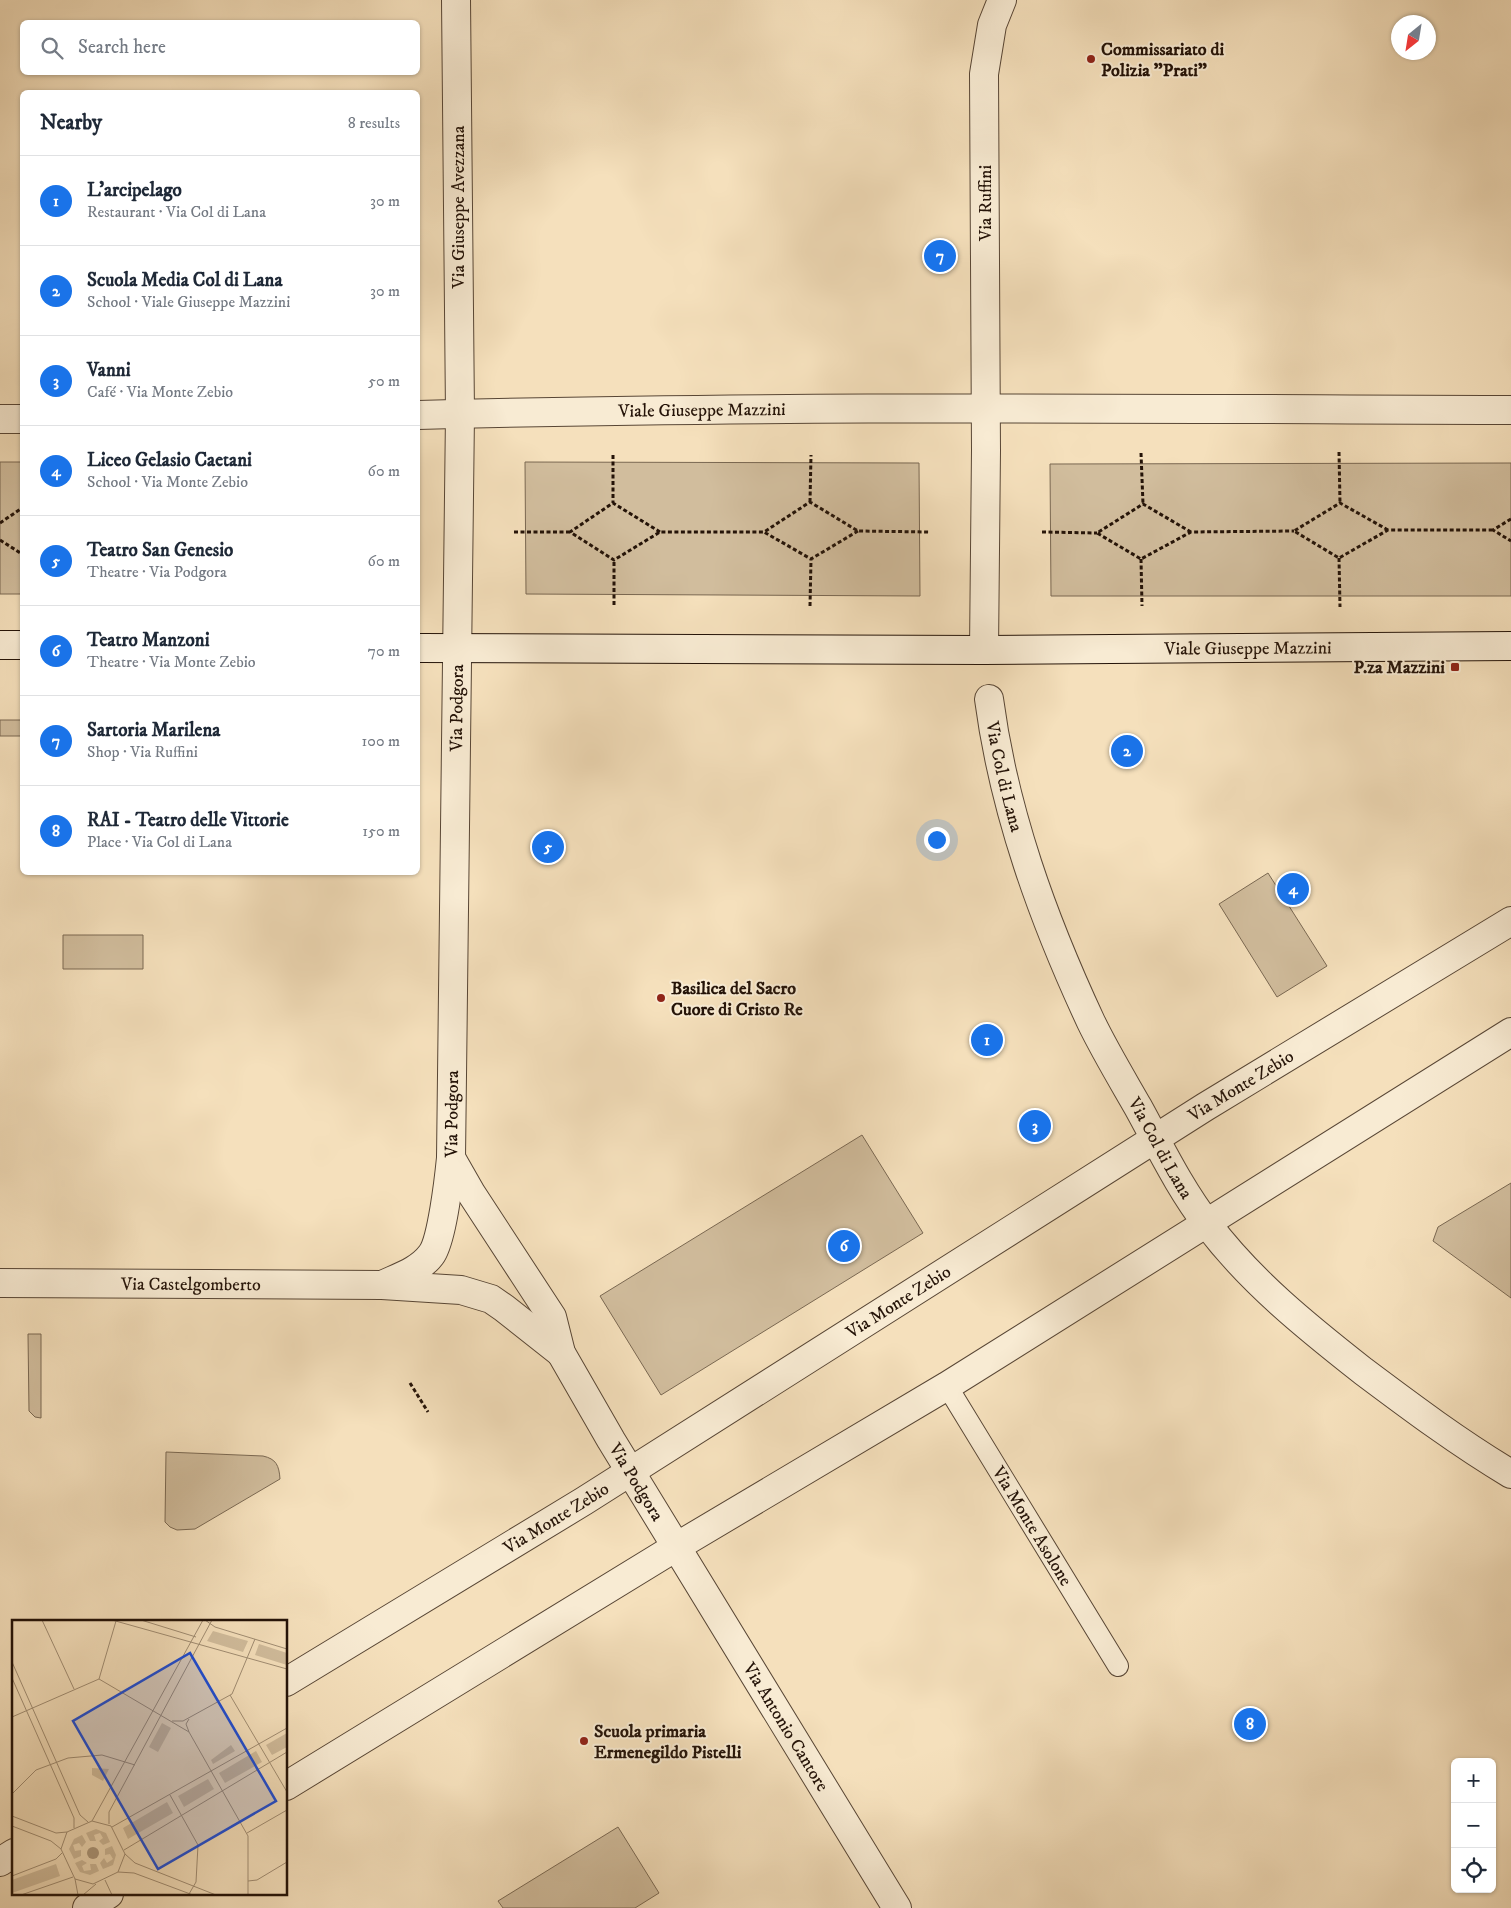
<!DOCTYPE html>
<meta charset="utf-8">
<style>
:root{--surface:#fff;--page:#f2f2f3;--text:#1f2937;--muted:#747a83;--line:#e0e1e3;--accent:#1a73e8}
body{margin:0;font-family:"IM FELL DW Pica",serif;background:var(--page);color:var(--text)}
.controls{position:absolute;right:15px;bottom:15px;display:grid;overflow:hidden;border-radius:8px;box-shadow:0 1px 4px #0004}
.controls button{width:45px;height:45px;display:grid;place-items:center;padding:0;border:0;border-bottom:1px solid var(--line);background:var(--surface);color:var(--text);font:25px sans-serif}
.compass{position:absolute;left:1391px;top:15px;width:45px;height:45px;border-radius:50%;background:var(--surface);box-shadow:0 1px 4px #0004;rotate:210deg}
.you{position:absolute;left:936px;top:839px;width:18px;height:18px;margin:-12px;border:4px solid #fff;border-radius:50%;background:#1a73e8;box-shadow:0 0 0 8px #1a73e833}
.badge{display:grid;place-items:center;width:32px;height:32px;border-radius:50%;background:var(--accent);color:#fff;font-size:16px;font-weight:700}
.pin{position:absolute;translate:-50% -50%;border:2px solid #fff;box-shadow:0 1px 5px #0006}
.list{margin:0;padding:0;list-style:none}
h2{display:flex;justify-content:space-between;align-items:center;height:65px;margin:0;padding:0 20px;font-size:21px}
h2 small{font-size:16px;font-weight:400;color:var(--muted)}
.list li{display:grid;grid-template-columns:32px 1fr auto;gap:15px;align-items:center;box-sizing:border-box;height:90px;padding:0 20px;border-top:1px solid var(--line)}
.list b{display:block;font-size:19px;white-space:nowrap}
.list p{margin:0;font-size:16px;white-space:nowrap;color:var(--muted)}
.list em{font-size:16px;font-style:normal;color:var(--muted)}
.icon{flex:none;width:28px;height:28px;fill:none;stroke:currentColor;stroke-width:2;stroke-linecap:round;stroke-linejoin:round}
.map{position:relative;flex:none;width:1511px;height:1908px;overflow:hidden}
.search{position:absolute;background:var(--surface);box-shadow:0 1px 4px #0004;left:20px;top:20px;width:400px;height:55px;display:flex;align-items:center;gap:12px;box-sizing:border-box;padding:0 18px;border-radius:8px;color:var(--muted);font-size:19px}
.panel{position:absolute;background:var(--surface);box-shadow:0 1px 4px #0004;left:20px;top:90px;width:400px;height:785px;border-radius:8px}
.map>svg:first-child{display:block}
</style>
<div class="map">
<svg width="1511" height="1908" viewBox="0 0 1511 1908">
<rect width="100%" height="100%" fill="#f5e0bc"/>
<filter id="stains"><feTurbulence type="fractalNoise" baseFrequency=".004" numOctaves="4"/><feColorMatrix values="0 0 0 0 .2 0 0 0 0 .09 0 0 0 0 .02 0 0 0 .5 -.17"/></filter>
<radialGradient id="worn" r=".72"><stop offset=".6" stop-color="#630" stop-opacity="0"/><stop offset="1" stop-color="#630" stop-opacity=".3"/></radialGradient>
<path fill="#d1bd9d" stroke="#7a6852" d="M 0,462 L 22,462 L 22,594 L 0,594 Z
M 525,462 L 919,463 L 920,596 L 526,594 Z
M 1511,463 L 1511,596 L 1051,596 L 1050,464 Z
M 0,720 L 22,720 L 22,736 L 0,736 Z
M 1268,873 L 1327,966 L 1277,997 L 1219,904 Z
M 63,935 L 143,935 L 143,969 L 63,969 Z
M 862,1135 L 923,1233 L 661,1395 L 600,1296 Z
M 1511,1183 L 1511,1298 L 1433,1241 L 1438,1227 Z
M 28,1334 L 41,1334 L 41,1418 L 35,1417 L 29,1411 Z
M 166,1452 L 263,1456 C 276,1459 279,1465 280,1479 L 195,1529 L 177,1530 L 170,1527 L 165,1522 Z
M 618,1827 L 659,1893 L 635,1908 L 503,1908 L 498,1901 Z"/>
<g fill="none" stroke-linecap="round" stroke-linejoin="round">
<g stroke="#584635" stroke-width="22">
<g id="lane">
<path id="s1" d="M 947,1386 L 1118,1666"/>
</g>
</g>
<g stroke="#584635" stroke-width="30">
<g id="street">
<path id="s2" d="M 418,415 C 782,405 1147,409 1511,410"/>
<path d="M 0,419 L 22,419"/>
<path d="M 984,650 L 986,450 L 984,74 L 992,25 L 1002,0"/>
<path id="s3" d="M 989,699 C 1004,812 1043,919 1091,1022 C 1105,1051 1122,1079 1138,1107 C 1160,1147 1180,1189 1208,1225 C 1251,1282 1307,1327 1363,1371 C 1411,1407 1459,1443 1511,1474"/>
<path id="s4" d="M 451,1158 L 471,1193 L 552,1317 L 561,1353 L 611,1440 L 897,1908"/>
<path id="s5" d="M 0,1283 L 382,1285 L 461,1290 L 491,1299 L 504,1308 L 561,1353"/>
<path id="s6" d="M 382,1285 C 399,1277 419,1271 431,1255 C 442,1241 449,1178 451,1158 L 460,414 L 456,0"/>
<path id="s7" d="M 286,1682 L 584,1501 L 1205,1107 L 1511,921"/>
<path d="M 286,1786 L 676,1547 L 947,1386 L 1511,1032"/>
<path d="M 0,1862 L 14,1853"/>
<path d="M 87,1908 L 109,1894"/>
</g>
</g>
<g stroke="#241308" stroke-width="30">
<g id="secondary">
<path d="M 0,645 L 22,645"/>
<path id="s8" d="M 418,648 L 984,650 L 1511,646"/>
</g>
</g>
<path stroke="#241308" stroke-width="3" stroke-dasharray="4 2.5" stroke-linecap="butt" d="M 1339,452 L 1340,503
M 1141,453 L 1143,504
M 613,455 L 613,503
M 810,502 L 811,455
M 1511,519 L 1493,530 L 1511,541
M 0,523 L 22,508
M 1388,530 L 1340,503 L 1294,531 L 1339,558 L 1388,530 L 1493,530
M 858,531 L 811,559 L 764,532 L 810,502 L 858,531 L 930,532
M 514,532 L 570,532
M 660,532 L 613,503 L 570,532 L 614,560 L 660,532 L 764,532
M 1042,532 L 1097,533
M 1191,532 L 1143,504 L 1097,533 L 1141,559 L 1191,532 L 1294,531
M 0,540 L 22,554
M 1339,558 L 1340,607
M 1141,559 L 1142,606
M 614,605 L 614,560
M 810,606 L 811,559
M 410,1383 L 428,1412"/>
<use href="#lane" stroke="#f8ebd3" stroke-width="20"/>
<use href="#street" stroke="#f8ebd3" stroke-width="28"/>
<use href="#secondary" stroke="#f8ebd3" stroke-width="28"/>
</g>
<g fill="#8f2418" stroke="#f8ebd3" stroke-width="2">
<circle cx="1091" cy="59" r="5"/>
<rect x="1450" y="662" width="10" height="10" rx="2.5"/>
<circle cx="661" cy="998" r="5"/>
<circle cx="584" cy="1741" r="5"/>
</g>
<g text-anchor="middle" stroke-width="4" stroke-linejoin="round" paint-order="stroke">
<g font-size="18" font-weight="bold" fill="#241308" stroke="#f8ebd3" text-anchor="start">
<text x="1101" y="55">Commissariato di<tspan x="1101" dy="21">Polizia "Prati"</tspan></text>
<text x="1445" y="673" text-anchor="end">P.za Mazzini</text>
<text x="671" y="994">Basilica del Sacro<tspan x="671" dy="21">Cuore di Cristo Re</tspan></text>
<text x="594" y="1737">Scuola primaria<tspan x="594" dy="21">Ermenegildo Pistelli</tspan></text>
</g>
<g font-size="18" fill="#241308" stroke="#f8ebd3">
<text transform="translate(985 203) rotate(-90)" y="6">Via Ruffini</text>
<text transform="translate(458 207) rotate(-90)" y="6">Via Giuseppe Avezzana</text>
<text dy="6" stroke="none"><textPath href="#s2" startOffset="284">Viale Giuseppe Mazzini</textPath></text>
<text dy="6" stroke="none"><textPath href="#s8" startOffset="830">Viale Giuseppe Mazzini</textPath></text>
<text dy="6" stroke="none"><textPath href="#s6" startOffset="608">Via Podgora</textPath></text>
<text dy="6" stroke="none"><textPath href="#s3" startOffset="79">Via Col di Lana</textPath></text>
<text dy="6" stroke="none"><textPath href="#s7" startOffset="1126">Via Monte Zebio</textPath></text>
<text dy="6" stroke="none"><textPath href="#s6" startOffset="202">Via Podgora</textPath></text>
<text dy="6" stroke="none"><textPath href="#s3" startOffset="484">Via Col di Lana</textPath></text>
<text dy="6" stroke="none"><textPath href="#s5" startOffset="191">Via Castelgomberto</textPath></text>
<text dy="6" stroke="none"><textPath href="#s7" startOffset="721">Via Monte Zebio</textPath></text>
<text dy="6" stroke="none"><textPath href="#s4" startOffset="375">Via Podgora</textPath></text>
<text dy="6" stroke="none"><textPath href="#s7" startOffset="316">Via Monte Zebio</textPath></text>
<text dy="6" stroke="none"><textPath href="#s1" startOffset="164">Via Monte Asolone</textPath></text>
<text dy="6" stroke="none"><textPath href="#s4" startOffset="662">Via Antonio Cantore</textPath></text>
</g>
</g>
<g transform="translate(12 1620)">
<rect width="275" height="275" fill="#f5e0bc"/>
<path d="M 201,11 L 236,21 L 231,32 L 195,21 ZM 247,24 L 275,33 L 275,45 L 243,35 ZM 150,103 L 159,108 L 146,132 L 137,127 ZM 275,113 L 275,127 L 260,135 L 254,125 ZM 219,125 L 223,131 L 201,144 L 199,140 ZM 244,131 L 250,142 L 213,163 L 207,153 ZM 80,148 L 97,149 L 91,161 L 80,155 ZM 196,159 L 202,169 L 172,187 L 166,176 ZM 155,182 L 161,193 L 116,219 L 111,208 ZM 84,209 L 94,213 L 98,222 L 91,225 L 87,221 L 91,218 L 88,213 L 82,215 L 84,221 L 78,221 L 74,213 ZM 70,215 L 74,222 L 70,227 L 67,223 L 61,225 L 63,231 L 69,230 L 69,236 L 62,239 L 57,229 L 62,219 ZM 100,226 L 104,235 L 101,245 L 91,249 L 88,243 L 92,238 L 95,243 L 101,239 L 98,234 L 93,235 L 93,229 ZM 70,240 L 75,243 L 70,246 L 72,251 L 79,250 L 78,244 L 84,244 L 87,251 L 78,255 L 68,252 L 63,243 ZM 44,244 L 48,256 L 0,273 L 0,260 Z" fill="#d1bd9d"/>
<path d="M75 233a6 6 0 1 1 12 0a6 6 0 1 1-12 0Z" fill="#ae9a7f"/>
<path fill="none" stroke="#a18e74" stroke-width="1" d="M 30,0 L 62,69M 100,0 L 275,49M 129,0 L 184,17M 193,0 L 203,7 L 275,29M 0,42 L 68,195 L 76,202M 0,58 L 62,198 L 62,208M 87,59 L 177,112M 87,59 L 104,1M 218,75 L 275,172M 0,97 L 87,59M 177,99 L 174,104 L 177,112 L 236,216 L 236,275M 160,101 L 171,101 L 220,74 L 243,19M 0,174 L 24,150 L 56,138 L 90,135 L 123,145M 158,175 L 186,225 L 184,262 L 177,274M 0,196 L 44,213 L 55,212M 80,201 L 191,0M 80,201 L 99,206 L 113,234 L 106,252 L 81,264 L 63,259 L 49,229 L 55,212 ZM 97,204 L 97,192 L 200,0M 0,206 L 39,221 L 49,229M 100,207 L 275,108M 235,213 L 275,190M 112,230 L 275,132M 113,234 L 123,243 L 204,275M 106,252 L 122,253 L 181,275M 0,256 L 44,239 L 50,233M 63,259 L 66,275M 93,260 L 100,275M 236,261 L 245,260 L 275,242M 9,275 L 61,257M 71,275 L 84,264"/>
<path fill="#1d4ed8" fill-opacity="0.15" stroke="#1d4ed8" stroke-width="2.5" d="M 178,33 L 264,181 L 146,249 L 61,101 Z"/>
<rect width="275" height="275" fill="none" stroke="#241308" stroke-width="2.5"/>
</g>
<rect width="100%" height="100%" filter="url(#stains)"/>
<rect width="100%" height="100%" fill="url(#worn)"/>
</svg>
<div class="controls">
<button>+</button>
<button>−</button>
<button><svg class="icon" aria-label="locate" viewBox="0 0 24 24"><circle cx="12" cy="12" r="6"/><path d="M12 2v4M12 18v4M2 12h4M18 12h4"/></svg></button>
</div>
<svg class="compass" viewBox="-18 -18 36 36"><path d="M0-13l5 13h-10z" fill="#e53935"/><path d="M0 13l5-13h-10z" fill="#747a83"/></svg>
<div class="you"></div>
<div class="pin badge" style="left:987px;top:1040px">1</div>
<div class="pin badge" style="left:1127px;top:751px">2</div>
<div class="pin badge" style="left:1035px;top:1126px">3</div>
<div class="pin badge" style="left:1293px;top:889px">4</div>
<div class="pin badge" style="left:548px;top:847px">5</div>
<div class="pin badge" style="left:844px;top:1246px">6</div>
<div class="pin badge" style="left:940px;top:256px">7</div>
<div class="pin badge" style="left:1250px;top:1724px">8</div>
<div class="search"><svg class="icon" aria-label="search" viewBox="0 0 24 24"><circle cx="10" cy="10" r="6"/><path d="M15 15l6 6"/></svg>Search here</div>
<section class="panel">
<h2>Nearby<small>8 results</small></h2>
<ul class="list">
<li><span class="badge">1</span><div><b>L'arcipelago</b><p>Restaurant · Via Col di Lana</p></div><em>30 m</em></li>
<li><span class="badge">2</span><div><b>Scuola Media Col di Lana</b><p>School · Viale Giuseppe Mazzini</p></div><em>30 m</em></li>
<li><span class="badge">3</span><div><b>Vanni</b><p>Café · Via Monte Zebio</p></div><em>50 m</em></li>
<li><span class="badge">4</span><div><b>Liceo Gelasio Caetani</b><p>School · Via Monte Zebio</p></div><em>60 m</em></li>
<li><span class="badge">5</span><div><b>Teatro San Genesio</b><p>Theatre · Via Podgora</p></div><em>60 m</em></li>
<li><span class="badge">6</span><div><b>Teatro Manzoni</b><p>Theatre · Via Monte Zebio</p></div><em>70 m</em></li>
<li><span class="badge">7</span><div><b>Sartoria Marilena</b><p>Shop · Via Ruffini</p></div><em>100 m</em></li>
<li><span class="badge">8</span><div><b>RAI - Teatro delle Vittorie</b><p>Place · Via Col di Lana</p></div><em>150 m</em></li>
</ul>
</section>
</div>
